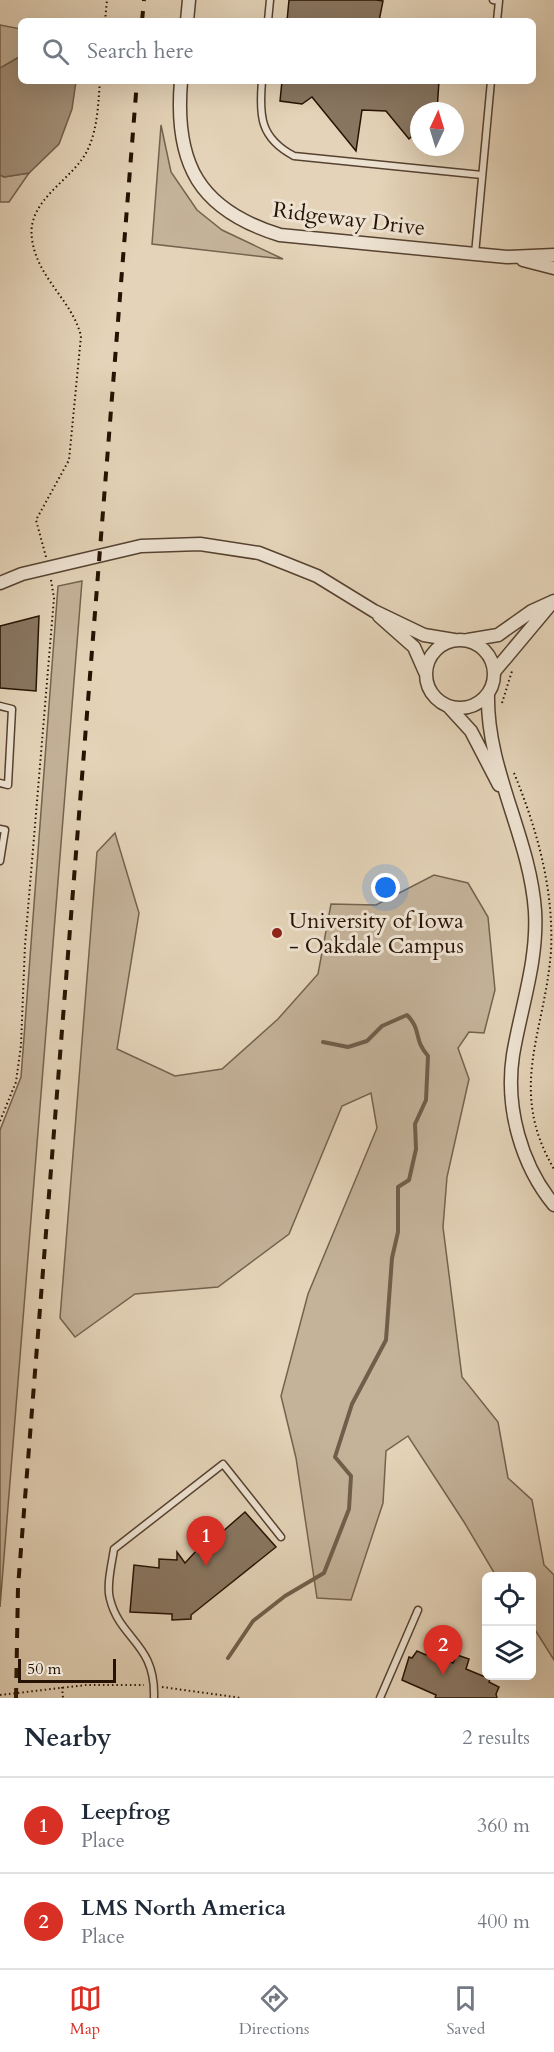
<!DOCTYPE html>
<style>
:root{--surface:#fff;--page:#f2f2f3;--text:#1f2937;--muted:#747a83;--line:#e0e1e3;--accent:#d93025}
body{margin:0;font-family:Cardo,serif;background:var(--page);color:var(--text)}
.controls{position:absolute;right:18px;bottom:18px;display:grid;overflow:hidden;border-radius:9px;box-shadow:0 6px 24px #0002}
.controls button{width:54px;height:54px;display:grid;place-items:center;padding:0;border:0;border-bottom:2px solid var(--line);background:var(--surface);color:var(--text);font:30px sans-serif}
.compass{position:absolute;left:410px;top:102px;width:54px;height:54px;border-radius:50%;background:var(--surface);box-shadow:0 6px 24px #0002;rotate:4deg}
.scale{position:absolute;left:18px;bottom:15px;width:98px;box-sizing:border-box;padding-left:6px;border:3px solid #261202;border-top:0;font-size:16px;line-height:21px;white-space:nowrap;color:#261202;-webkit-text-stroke:4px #ede2d1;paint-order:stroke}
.you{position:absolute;left:386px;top:888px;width:21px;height:21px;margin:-15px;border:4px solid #fff;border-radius:50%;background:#1a73e8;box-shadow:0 0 0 9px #1a73e833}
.badge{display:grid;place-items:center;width:39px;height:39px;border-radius:50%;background:var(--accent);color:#fff;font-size:20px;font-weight:700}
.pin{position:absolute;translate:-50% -50px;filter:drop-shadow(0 2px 3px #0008)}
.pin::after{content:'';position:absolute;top:32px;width:21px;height:18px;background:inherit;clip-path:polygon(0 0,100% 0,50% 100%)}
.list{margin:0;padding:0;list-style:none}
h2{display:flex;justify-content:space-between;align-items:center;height:78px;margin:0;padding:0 24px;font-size:26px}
h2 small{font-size:20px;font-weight:400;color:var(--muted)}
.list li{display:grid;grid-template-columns:39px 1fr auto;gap:18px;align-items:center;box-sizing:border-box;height:96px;padding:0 24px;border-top:2px solid var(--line)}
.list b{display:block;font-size:22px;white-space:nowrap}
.list p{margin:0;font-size:20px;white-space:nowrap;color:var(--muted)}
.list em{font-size:20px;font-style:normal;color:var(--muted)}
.icon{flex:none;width:33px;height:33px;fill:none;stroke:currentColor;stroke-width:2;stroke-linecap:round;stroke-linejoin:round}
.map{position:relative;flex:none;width:554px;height:1698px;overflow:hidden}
.search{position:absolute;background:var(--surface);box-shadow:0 6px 24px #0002;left:18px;right:18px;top:18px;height:66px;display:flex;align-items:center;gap:15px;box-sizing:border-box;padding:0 21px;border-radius:9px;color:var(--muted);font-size:22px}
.sheet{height:270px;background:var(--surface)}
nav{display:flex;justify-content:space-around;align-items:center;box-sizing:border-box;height:84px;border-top:2px solid var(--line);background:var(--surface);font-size:16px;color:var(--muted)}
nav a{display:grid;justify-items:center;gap:3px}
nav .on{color:var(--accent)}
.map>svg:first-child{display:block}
</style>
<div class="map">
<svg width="554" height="1698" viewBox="0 0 554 1698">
<rect width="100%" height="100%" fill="#e4d3b8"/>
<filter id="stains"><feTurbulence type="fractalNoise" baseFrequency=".00333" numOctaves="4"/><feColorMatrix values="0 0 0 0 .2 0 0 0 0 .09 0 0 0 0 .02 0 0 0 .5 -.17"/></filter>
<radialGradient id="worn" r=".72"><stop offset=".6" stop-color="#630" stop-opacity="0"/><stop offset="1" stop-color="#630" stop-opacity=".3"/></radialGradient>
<path fill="#c4b299" stroke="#75624e" stroke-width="1.5" d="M 0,25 L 21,29 L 21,56 L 0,68 Z
M 161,125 L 171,172 L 197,210 L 222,230 L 283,259 L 152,244 Z
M 29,173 L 9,202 L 0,202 L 0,175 L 4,177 Z
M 82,581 L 0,1607 L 0,1130 L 21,1077 L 58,586 Z
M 115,833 L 139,913 L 117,1049 L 175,1076 L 222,1069 L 278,1019 L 318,974 L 331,904 L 376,905 L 434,875 L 468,883 L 488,917 L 495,990 L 484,1033 L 469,1032 L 458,1048 L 469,1079 L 447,1177 L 443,1227 L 462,1377 L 498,1422 L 508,1478 L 532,1500 L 544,1565 L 554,1575 L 554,1660 L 532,1625 L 532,1576 L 496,1576 L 464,1522 L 408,1436 L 386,1451 L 383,1503 L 351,1600 L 317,1598 L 296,1458 L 281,1396 L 308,1294 L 377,1128 L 371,1093 L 342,1106 L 289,1234 L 218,1287 L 135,1294 L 75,1337 L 60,1318 L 97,852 Z"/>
<path fill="#a3917a" stroke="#715e4a" stroke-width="1.5" d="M 21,56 L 21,81 L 76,81 L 72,109 L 59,144 L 29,173 L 4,177 L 0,175 L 0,68 Z"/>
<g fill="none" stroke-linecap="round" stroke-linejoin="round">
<path stroke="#715e4a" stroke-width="4" d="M 228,1658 L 253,1621 L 285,1596 L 324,1573 L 349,1509 L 351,1476 L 335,1457 L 352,1404 L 386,1340 L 392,1258 L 398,1232 L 398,1187 L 409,1180 L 416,1149 L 415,1124 L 426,1100 L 428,1056 C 413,1039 422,1030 407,1015 L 382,1026 L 367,1041 L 348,1047 L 323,1042"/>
</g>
<path fill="#897661" stroke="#261202" stroke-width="1.5" d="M 289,0 L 376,0 L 383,1 L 379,21 L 287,21 Z
M 282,81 L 439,81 L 437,111 L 419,111 L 419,130 L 409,139 L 386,111 L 362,110 L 356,151 L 312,97 L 302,104 L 280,101 Z
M 39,616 L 36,691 L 0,688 L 0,626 Z
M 245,1512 L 276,1547 L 191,1615 L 191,1619 L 172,1620 L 172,1614 L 130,1612 L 134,1565 L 159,1568 L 159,1559 L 177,1560 L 177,1552 L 185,1563 L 210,1536 L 213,1540 Z
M 417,1651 L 426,1655 L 427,1652 L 453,1663 L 457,1655 L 469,1659 L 466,1669 L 490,1679 L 489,1682 L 499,1687 L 496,1694 L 497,1698 L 435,1698 L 436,1695 L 402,1680 L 409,1657 L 412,1658 Z"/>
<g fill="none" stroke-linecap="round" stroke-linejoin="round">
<g stroke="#564230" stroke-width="9">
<path id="service" d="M 493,0 L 499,1 L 497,21
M 268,21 L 270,0
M 262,81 C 259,116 260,138 294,156 L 482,175
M 475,254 L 491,81
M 0,706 L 12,709 L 8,785 L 0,783
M 0,829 L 5,830 L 0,861
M 154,1698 C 156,1643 120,1640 110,1599 C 106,1586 112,1563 114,1549 L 223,1464 L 281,1537
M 380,1698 L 418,1610"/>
</g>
<g stroke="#564230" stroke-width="15">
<path id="minor" d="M 187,21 L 189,0
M 181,81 C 174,164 199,210 280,235 L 475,254 L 507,257 L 554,255
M 523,260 L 554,268
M 0,583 L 22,574 L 141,546 L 200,544 L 259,553 L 287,564 L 317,576 L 374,611 L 424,635 L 454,640
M 379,616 L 414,647 L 425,672
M426 674a34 34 0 1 1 68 0a34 34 0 1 1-68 0Z
M 468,640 L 498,635 L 532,611 L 554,601
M 494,672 L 551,604
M 488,694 C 486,769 530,837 535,911 C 538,961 521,1007 513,1055 C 505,1107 521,1165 554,1205
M 449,707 L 471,731 L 499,785"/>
</g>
<path stroke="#261202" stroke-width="2" stroke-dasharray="1.5 3" stroke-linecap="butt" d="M 105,21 L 107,0
M 46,557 L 36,520 L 69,460 L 81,336 C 72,300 37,278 32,239 C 26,199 74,180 88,149 C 98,127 98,104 100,81
M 502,703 L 512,671
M 514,773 C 537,829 554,889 551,951 C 545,1033 507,1089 554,1169
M 0,1121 L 16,1082 L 21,1045 L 25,945 L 54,598 L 51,580
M 62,1687 L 63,1698
M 162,1687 L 242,1698
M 0,1695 L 86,1685 L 144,1685"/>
<use href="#service" stroke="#ede2d1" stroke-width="6"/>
<use href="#minor" stroke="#ede2d1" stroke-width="12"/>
<path stroke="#261202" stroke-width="4" stroke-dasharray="10 10" stroke-linecap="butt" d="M 142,21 L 144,0
M 16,1698 L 18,1587 L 137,81"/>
</g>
<circle fill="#8f2418" stroke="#ede2d1" stroke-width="2" cx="277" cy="933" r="6"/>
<g text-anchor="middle" stroke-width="6" stroke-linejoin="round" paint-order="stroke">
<g font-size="22" fill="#261202" stroke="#ede2d1">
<text transform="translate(349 218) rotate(7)" y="8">Ridgeway Drive</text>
</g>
<g font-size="22" fill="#261202" stroke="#ede2d1" text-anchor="start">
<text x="289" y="928">University of Iowa<tspan x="289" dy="25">- Oakdale Campus</tspan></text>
</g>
</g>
<rect width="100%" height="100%" filter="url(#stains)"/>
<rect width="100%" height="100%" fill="url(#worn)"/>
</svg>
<div class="controls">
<button><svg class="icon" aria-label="locate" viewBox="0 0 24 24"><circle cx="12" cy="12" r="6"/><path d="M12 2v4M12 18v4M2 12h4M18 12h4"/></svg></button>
<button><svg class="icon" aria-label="layers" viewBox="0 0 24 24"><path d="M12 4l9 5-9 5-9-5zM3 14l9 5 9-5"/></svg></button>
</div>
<svg class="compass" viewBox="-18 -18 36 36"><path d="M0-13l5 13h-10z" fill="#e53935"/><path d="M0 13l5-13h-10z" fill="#747a83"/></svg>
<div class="scale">50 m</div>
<div class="you"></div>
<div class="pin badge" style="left:206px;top:1566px">1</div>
<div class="pin badge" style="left:443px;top:1675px">2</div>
<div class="search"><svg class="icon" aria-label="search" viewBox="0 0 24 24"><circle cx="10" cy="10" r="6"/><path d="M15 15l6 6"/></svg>Search here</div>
</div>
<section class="sheet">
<h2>Nearby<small>2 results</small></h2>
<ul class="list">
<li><span class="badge">1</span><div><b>Leepfrog</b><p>Place</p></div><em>360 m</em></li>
<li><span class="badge">2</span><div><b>LMS North America</b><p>Place</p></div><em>400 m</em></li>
</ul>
</section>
<nav>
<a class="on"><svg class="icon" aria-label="map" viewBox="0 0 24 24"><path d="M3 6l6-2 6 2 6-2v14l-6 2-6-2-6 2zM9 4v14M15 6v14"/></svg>Map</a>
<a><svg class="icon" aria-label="directions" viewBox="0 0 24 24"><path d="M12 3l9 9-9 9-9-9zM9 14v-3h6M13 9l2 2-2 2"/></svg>Directions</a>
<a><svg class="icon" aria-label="saved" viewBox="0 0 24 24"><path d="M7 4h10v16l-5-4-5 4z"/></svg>Saved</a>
</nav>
